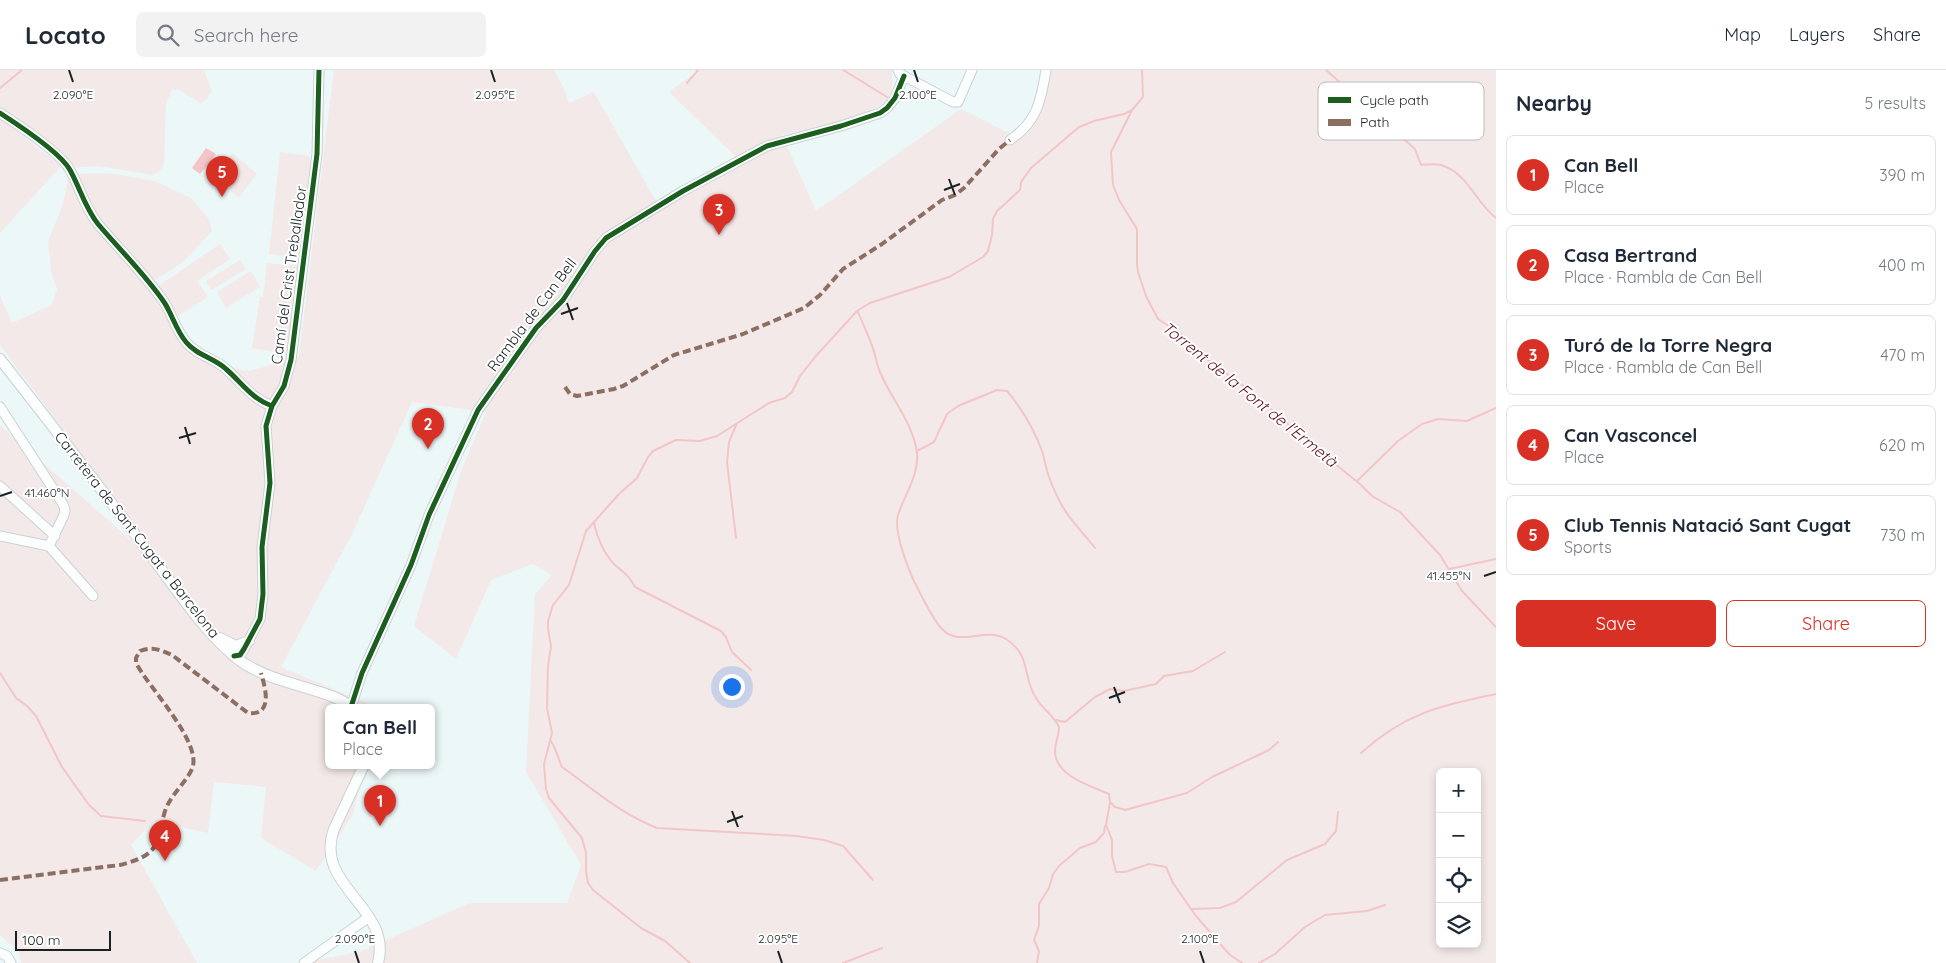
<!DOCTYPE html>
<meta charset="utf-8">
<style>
:root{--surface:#fff;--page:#f2f2f3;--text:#1f2937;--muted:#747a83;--line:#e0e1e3;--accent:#d93025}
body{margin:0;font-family:Quicksand,sans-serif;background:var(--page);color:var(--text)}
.controls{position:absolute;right:15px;bottom:15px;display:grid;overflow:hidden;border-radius:8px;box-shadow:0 2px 8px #0003}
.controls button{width:45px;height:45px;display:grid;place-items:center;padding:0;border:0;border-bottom:1px solid var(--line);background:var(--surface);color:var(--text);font:25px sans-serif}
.scale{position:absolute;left:15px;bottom:12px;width:96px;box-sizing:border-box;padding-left:5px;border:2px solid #192122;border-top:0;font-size:14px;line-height:18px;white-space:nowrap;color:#192122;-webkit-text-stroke:4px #fff;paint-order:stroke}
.you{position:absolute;left:731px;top:616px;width:18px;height:18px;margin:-12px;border:4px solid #fff;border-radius:50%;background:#1a73e8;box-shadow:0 0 0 8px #1a73e833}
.badge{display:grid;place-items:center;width:32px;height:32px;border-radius:50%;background:var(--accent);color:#fff;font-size:16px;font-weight:700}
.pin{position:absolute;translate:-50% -41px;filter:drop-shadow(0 1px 2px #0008)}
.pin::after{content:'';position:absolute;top:26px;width:18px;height:15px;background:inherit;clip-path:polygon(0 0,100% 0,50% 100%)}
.popup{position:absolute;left:325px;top:634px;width:110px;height:65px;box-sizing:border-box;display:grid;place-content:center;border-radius:8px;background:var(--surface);filter:drop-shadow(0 1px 4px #0005);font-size:16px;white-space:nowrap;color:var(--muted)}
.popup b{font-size:19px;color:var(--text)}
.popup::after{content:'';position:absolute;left:50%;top:100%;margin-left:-10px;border:10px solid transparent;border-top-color:var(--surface)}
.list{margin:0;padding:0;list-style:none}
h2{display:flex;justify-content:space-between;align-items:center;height:65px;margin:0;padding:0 20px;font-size:21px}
h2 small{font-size:16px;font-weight:400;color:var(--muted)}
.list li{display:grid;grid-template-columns:32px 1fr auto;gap:15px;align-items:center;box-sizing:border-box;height:80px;margin:0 10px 10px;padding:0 10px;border:1px solid var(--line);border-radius:8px}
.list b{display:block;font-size:19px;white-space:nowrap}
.list p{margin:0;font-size:16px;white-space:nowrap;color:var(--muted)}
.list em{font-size:16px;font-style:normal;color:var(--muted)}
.actions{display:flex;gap:10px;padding:15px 20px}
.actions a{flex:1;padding:11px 0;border:1px solid var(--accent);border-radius:8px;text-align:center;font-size:18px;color:var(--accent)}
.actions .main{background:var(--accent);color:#fff}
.icon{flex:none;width:28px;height:28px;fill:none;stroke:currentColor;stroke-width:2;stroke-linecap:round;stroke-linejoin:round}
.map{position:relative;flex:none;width:1496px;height:893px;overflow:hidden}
header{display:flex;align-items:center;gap:30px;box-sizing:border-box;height:70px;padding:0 25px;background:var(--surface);border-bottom:1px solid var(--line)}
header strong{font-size:24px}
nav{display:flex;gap:28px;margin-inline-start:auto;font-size:18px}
.search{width:350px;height:45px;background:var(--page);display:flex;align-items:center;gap:12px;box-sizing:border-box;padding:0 18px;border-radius:8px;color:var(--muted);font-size:19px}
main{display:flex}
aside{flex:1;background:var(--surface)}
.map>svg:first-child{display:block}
</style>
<header>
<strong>Locato</strong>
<div class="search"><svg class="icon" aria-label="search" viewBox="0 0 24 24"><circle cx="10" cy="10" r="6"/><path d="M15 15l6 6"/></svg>Search here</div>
<nav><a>Map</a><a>Layers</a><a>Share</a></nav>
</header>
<main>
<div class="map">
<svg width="1496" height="893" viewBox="0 0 1496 893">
<rect width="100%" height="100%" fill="#ecf7f8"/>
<path fill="#f4e9e9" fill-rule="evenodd" d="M 0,0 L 204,0 L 212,21 L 207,29 L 201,33 L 179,20 L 172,20 L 166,34 L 164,93 L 160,101 L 152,105 L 98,96 L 69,98 L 0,43 Z
M 334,0 L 554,0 L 564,19 L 569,33 L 594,22 L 661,140 L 740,95 L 733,84 L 669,22 L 699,0 L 892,0 C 892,10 894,22 886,30 C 867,49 809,60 782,65 L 816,141 L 961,39 L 1018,68 L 1032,57 L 1040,40 L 1050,0 L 1496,0 L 1496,893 L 301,893 L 359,882 L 470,833 L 567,833 L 581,795 L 526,702 L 535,524 L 552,505 L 533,494 L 491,510 L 456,589 L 414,556 L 461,401 L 486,342 L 412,332 L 352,464 L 281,597 L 376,637 L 329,637 L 329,695 L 365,695 L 353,744 L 316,801 L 261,768 L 266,717 L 214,712 L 208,763 L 154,751 L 131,775 L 197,893 L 21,893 L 19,882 L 0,865 L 0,355 L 174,508 L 0,275 L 0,226 L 12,253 L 52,235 L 57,219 L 51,201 L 48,172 L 63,134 L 68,109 L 72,105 L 94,103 L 115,104 L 155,111 L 191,128 L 209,149 L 212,161 L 183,192 L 151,213 L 178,258 L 216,296 L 250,301 L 299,286 ZM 1440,702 L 1477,702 L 1477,874 L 1440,874 Z
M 0,48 L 61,96 L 0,163 Z
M 280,82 L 309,86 L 311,93 L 310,121 L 301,188 L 269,184 Z
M 232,83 L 257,104 L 239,128 L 214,108 Z
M 220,174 L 230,189 L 197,211 L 208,227 L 178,246 L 158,216 Z
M 240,190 L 246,199 L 211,220 L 206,211 Z
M 267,193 L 298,196 L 294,231 L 286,230 L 294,232 L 287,284 L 252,278 L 260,227 L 263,227 Z
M 251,201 L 260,217 L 226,238 L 217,222 Z"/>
<path fill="#f4c5c6" d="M 206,78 L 216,84 L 200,104 L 192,98 Z"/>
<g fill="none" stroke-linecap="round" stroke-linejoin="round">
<path stroke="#f4c5c6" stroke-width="2" d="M 843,0 L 887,27
M 1326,0 L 1415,79 L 1421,95 C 1427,95 1435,93 1441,95 C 1468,103 1475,132 1496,148
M 687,13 L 698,0
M 0,18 L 22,0
M 1132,40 L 1111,82 L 1113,115 L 1119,130 L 1137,159 L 1137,194 L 1138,202 L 1146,226 L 1158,249 L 1180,263 L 1207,289 L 1250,321 L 1314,377 L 1360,414 L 1372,426 L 1400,442 L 1440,485 L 1462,521 L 1496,557
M 858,242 C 862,252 867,262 871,273 C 875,282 876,293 880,302 C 891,329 914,354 917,384 C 919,405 904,426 898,445 C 893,461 909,502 917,517 C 922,527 935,552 942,559 C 959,578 986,556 1006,569 C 1032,586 1022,607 1036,628 C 1043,640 1052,643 1059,657 C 1059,666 1055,673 1055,681 C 1055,706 1091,716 1109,724 L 1110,732 L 1106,755 L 1112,770 L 1112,786 L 1116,802 L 1125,802 L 1149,794 L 1166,797 L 1173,813 L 1196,846 L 1229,884 L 1242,893
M 917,381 L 934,372 L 947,344 L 958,336 L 997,320 L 1007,321 C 1022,339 1034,359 1042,381 C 1045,390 1046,399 1049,407 C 1052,416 1056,424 1060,432 C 1069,450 1083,462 1095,478
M 1357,411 L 1398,371 L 1422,354 L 1438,349 L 1467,351 L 1496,338
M 594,453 C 597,468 605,486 616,496 C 626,504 629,506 635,517 L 721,561 L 726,567 L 732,582 L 751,600
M 736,468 L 727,392 L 729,372 L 737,353
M 1449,499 L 1496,489
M 0,603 L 16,628 L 27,636 L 36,646 L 62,697 L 89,735 L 101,746 L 145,751
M 1056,650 L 1065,652 L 1095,627 L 1110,619 L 1124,621 L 1156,614 L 1164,606 L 1193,601 L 1225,582
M 551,671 C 558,682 557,687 562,697 C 596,721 618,742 657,758 L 797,766 L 824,770 L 843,776 L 873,810
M 1361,683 C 1405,643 1440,636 1496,624
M 1110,732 L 1115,737 L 1125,740 L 1187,723 L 1212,707 L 1269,680 L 1278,672
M 1192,839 L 1220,838 L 1236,832 L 1287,790 L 1325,774 L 1336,761 L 1338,742
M 690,893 L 665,871 L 641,858 L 593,820 L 588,813 L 586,801 L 586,783 L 582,768 L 549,728 L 546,719 L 544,694 L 552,663 L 547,638 L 548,596 L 551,576 L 548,559 L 548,551 L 553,535 L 569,515 L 586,461 L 619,424 L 637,408 L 648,387 L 653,381 L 676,370 L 700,371 L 717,366 L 769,333 L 785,328 L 792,322 L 800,306 L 815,287 L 857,241 L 870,233 L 949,207 L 983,187 L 988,181 L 992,165 L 993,149 L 997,141 L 1020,120 L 1021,112 L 1031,98 L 1079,57 L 1094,51 L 1124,44 L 1132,40 L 1143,27 L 1142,0
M 843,893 L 882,878
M 1037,893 L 1039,881 L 1034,870 L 1039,856 L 1039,834 L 1049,818 L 1053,804 L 1059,796 L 1080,778 L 1096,772 L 1104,763 L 1105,756
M 1259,893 L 1275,884 L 1305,857 L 1325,845 L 1367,841 L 1385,835"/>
<g stroke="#c9d2d4" stroke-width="11">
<path id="minor" d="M 898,0 L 900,4 L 904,6 L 953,32 L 958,32 L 972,0
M 0,43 C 17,54 61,83 70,100 C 80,118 85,138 98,154 C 120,180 144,203 164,232 C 172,244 176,260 186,272 C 196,285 214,288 226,299 C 242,313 252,329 272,336
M 1010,70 C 1037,52 1041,31 1046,0
M 0,337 L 63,434 L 65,440 L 64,445 L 49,476
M 0,416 L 55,466
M 0,466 L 49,476 L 93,526
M 234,586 L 240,585 L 244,579 L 260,549 L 263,524 L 262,477 L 270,413 L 266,356 L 272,336 L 284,316 L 291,290 L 317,84 L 319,0
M 351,637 L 362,603 L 411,495 L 429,445 L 478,340 L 536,258 L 563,230 L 595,181 L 606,168 L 683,121 L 767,76 L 841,56 L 880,43 L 887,38 L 895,28 L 904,6
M 0,883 L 7,886 L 11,893
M 304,893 L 369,847"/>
</g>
<g stroke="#c9d2d4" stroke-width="12">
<path id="major" d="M 0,289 C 48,350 96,412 143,475 C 172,512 198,555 234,586 C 255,604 284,611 310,619 C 325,624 339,627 351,637
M 220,568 L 236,576 L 249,571
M 364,695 L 334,759 C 313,817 393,837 378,893"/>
</g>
<use href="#minor" stroke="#fcfefe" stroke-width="9"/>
<use href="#major" stroke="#fcfefe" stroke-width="10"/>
<path stroke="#8d6e63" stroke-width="4" stroke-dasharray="8 4" stroke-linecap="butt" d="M 565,317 L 570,324 L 577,326 L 614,319 L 623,316 L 674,285 L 743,264 L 804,238 L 820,225 L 843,199 L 882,174 L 942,130 L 955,125 L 964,118 L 999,79 L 1010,70
M 0,810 L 120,795 C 161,784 155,776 165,741 C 171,724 185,714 192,699 C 203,673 149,618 136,593 L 136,588 L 140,581 C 152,576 161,580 172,585 L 248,643 C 274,646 265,617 261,603"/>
<g stroke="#fff" stroke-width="8">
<path id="cycleway" d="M 0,43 C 17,54 61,83 70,100 C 80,118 85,138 98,154 C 120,180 144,203 164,232 C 172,244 176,260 186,272 C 196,285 214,288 226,299 C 242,313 252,329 272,336
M 234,586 L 240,585 L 244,579 L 260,549 L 263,524 L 262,477 L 270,413 L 266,356 L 272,336 L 284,316 L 291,290 L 317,84 L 319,0
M 351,637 L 362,603 L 411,495 L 429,445 L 478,340 L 536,258 L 563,230 L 595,181 L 606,168 L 683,121 L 767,76 L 841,56 L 880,43 L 887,38 L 895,28 L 904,6"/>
</g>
<use href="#cycleway" stroke="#1b5e20" stroke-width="5"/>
</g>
<path fill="none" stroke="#192122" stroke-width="2" d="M 69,0 L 73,12M 491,0 L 495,12M 914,0 L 918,12M 949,109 L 955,125M 944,120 L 960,114M 567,233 L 573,250M 561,244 L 578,238M 185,357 L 190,374M 179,368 L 196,363M 0,426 L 12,422M 1484,506 L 1496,502M 1114,617 L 1120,633M 1109,628 L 1125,622M 732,741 L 738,757M 727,752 L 743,746M 355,881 L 359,893M 778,881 L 782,893M 1200,881 L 1204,893"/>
<g text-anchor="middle" stroke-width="4" stroke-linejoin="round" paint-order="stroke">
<g font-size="15" fill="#192122" stroke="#fff">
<text transform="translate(289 205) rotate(-82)" y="5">Camí del Crist Treballador</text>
<text transform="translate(532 245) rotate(-53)" y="5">Rambla de Can Bell</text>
<text transform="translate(137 465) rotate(52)" y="5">Carretera de Sant Cugat a Barcelona</text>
</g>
<g font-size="16" font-style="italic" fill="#5f0a1a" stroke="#fff">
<text transform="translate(1250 324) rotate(39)" y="6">Torrent de la Font de l'Ermetà</text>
</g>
</g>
<rect x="1318" y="12" width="166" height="58" rx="8" fill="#fff" stroke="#babcbd" stroke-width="1"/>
<rect x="1328" y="27" width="23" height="6" fill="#1b5e20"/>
<rect x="1328" y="49" width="23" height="7" fill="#8d6e63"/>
<g font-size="14" fill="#192122">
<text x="1360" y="35">Cycle path</text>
<text x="1360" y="57">Path</text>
</g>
<g font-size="12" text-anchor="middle" fill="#192122" stroke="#fff" stroke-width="4" stroke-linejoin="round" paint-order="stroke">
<text x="73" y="29">2.090°E</text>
<text x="495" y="29">2.095°E</text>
<text x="918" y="29">2.100°E</text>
<text x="47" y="427">41.460°N</text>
<text x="1449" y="510">41.455°N</text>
<text x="355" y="873">2.090°E</text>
<text x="778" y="873">2.095°E</text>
<text x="1200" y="873">2.100°E</text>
</g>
</svg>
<div class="controls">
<button>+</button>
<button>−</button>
<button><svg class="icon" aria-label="locate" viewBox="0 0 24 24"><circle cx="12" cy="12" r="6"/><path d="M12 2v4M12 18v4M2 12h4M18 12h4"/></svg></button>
<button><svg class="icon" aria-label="layers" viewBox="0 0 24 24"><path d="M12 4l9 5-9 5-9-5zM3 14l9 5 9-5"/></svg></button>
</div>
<div class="scale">100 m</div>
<div class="you"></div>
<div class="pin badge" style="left:380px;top:756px">1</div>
<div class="popup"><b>Can Bell</b>Place</div>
<div class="pin badge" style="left:428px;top:379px">2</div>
<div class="pin badge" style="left:719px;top:165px">3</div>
<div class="pin badge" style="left:165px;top:791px">4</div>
<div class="pin badge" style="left:222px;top:127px">5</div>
</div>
<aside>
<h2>Nearby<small>5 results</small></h2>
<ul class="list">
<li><span class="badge">1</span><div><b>Can Bell</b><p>Place</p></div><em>390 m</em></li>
<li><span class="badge">2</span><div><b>Casa Bertrand</b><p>Place · Rambla de Can Bell</p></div><em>400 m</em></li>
<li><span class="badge">3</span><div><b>Turó de la Torre Negra</b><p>Place · Rambla de Can Bell</p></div><em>470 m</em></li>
<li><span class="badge">4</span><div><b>Can Vasconcel</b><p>Place</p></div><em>620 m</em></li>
<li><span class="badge">5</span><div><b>Club Tennis Natació Sant Cugat</b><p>Sports</p></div><em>730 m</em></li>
</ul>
<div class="actions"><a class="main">Save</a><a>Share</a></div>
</aside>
</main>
